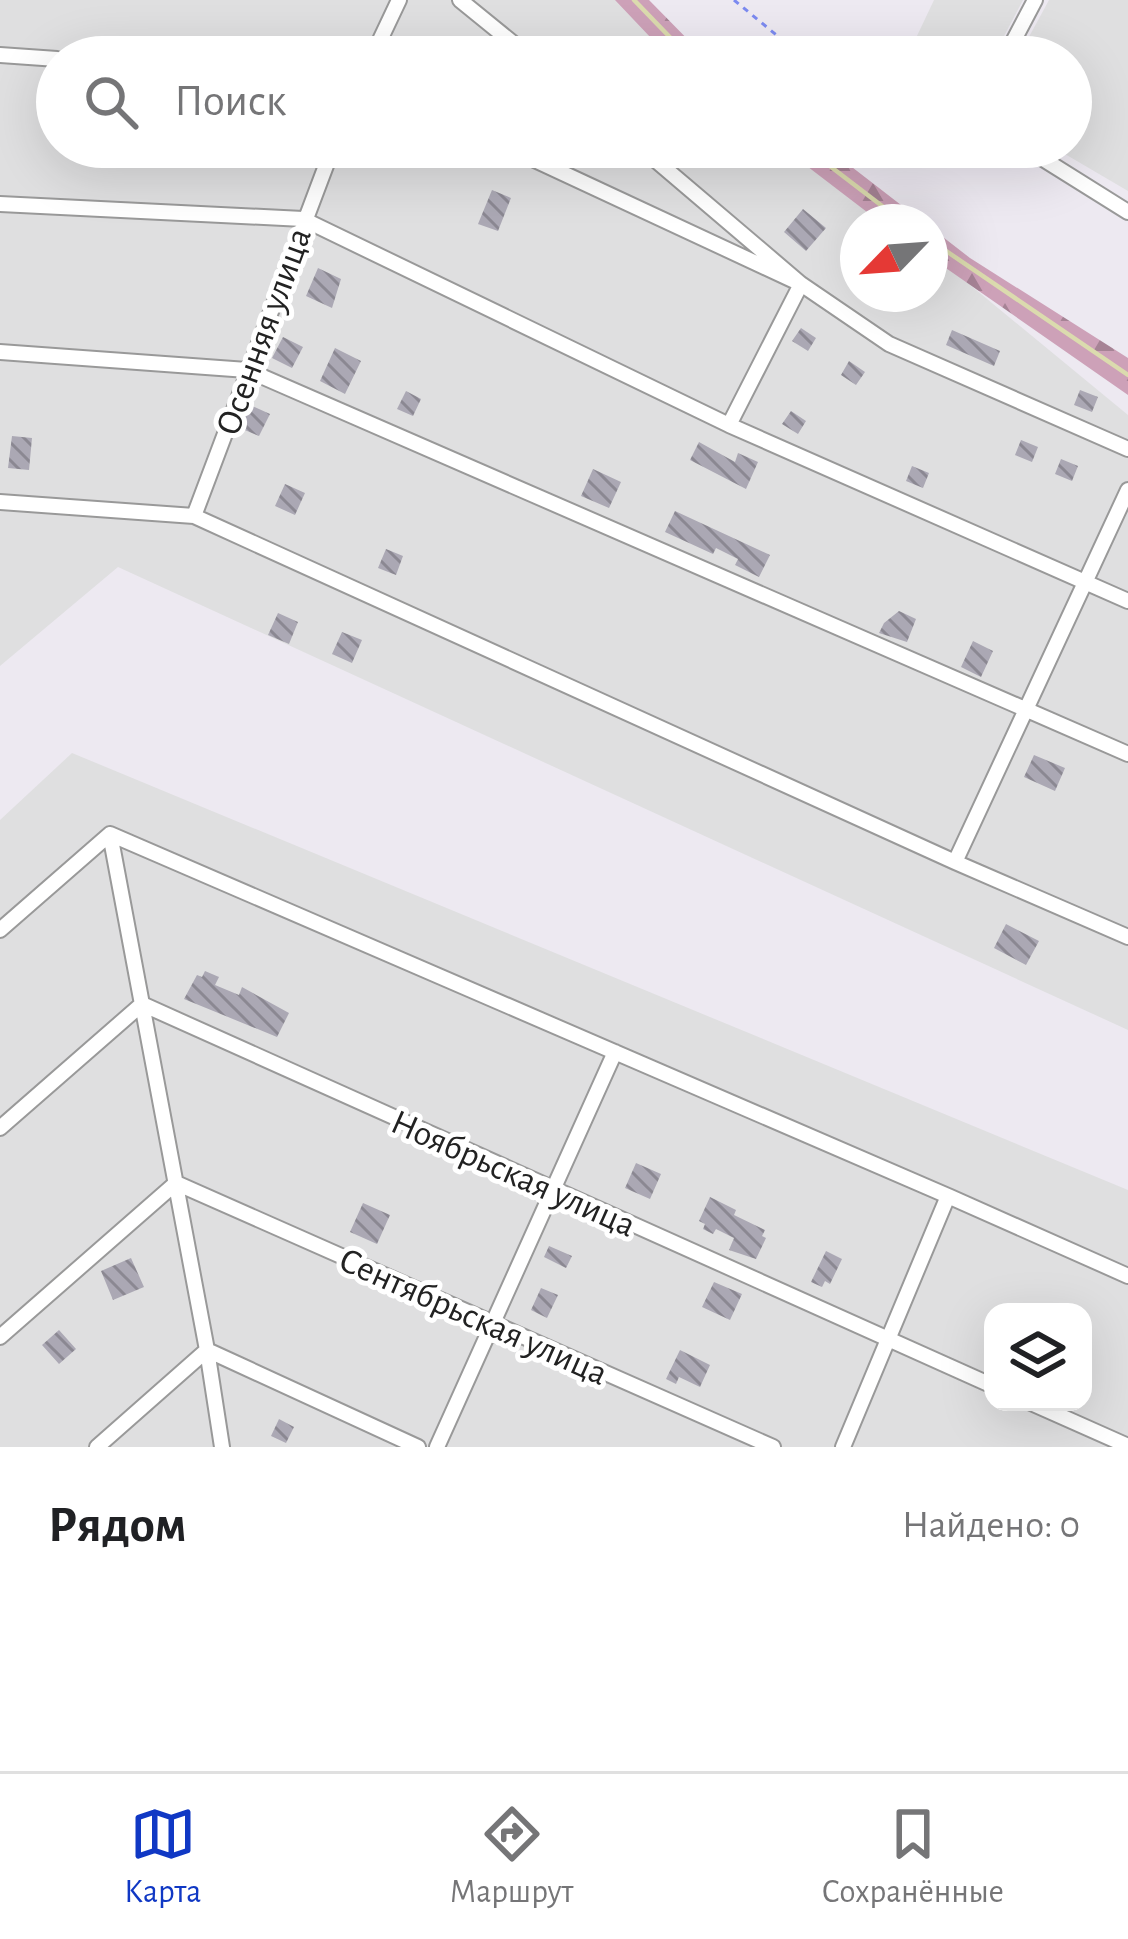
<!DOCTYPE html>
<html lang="ru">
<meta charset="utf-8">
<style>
:root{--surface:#fff;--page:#f2f2f2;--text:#202124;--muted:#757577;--line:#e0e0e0;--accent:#1038c4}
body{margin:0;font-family:"Alegreya Sans",sans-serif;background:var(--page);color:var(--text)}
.controls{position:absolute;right:36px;bottom:36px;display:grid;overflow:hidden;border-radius:24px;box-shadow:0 12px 48px #0002}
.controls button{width:108px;height:108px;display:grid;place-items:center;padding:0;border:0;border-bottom:3px solid var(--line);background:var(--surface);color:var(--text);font:60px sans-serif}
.compass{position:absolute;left:840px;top:204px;width:108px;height:108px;border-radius:50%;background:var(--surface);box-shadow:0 12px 48px #0002;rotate:245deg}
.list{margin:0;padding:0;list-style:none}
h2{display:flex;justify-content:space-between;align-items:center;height:156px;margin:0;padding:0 48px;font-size:51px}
h2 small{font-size:39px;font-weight:400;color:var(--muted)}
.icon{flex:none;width:66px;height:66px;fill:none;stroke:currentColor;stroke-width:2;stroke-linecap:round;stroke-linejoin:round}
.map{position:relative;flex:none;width:1128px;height:1447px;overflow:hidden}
.search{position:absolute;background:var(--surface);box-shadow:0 12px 48px #0002;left:36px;right:36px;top:36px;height:132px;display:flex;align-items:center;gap:30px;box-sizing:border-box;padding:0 42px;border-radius:66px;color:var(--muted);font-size:45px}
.sheet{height:324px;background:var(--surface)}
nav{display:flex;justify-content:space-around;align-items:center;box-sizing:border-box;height:168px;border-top:3px solid var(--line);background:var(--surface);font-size:33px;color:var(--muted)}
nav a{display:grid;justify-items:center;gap:6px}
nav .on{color:var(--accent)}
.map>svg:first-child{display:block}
</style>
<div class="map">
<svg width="1128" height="1447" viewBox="0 0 1128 1447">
<defs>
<pattern id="forest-firs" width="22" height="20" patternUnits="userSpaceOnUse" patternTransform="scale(3)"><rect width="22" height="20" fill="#cda1b8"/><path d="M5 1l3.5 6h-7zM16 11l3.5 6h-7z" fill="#a68395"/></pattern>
<pattern id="building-back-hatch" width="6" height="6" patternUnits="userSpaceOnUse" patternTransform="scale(3)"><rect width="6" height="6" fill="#aba8b4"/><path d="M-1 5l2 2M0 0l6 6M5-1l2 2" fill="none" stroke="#8b8892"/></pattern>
</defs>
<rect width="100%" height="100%" fill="#ede9f1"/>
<path fill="#dfdfe0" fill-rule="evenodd" d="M 0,0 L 624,0 L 693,57 L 57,57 L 57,147 L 803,147 L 894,222 L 858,222 L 858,294 L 930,294 L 930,252 L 1128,415 L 1128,1030 L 118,567 L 0,666 Z
M 934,0 L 1023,0 L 993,57 L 907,57 Z
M 1049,0 L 1128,0 L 1128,191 L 1053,147 L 1071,147 L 1071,57 L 1018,57 Z
M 72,753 L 1128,1190 L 1128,1447 L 0,1447 L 0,820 ZM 993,1312 L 1083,1312 L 1083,1402 L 993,1402 Z"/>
<path fill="url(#forest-firs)" d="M 615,0 L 649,0 L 705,57 L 669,57 Z
M 782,147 L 826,147 L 923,222 L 880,222 Z
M 930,227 L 970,258 L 1128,358 L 1128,395 L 930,257 Z"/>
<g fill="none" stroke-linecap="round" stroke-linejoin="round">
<path stroke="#dbdbae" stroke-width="4.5" d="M 634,0 L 689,57
M 805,147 L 903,222
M 930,240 L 1128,375"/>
</g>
<path fill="url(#building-back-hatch)" d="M 492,190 L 511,198 L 498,231 L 478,224 Z
M 803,209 L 826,228 L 806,251 L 784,232 Z
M 318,268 L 341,279 L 332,308 L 306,296 Z
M 801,328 L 816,338 L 808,351 L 792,341 Z
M 952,330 L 1000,351 L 994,366 L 946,345 Z
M 283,337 L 303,347 L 292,368 L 272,358 Z
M 335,348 L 361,361 L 345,394 L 320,381 Z
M 849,361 L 865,372 L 856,385 L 841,375 Z
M 1080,390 L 1098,397 L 1092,412 L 1074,405 Z
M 406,391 L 421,399 L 413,416 L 397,409 Z
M 250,405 L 270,414 L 259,436 L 240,428 Z
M 791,411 L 806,421 L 798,434 L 782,424 Z
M 12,436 L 32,438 L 29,470 L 8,468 Z
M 1021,440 L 1038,447 L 1032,462 L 1015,455 Z
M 699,442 L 735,462 L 738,453 L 758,462 L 746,489 L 690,460 Z
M 1061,459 L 1078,466 L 1072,481 L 1055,474 Z
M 912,466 L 929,473 L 923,488 L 906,481 Z
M 593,469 L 621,482 L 609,508 L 581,496 Z
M 285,484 L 305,493 L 295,515 L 275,506 Z
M 675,511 L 770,555 L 759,577 L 735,565 L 738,559 L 716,548 L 713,554 L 665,532 Z
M 386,549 L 403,556 L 396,575 L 378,568 Z
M 899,611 L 916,619 L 907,642 L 879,633 L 884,623 Z
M 278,613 L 298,622 L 289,644 L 268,635 Z
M 342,632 L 362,640 L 352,663 L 332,654 Z
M 973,641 L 993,651 L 981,677 L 961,667 Z
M 1034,755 L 1065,768 L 1055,791 L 1024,777 Z
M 1006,924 L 1039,941 L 1026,965 L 994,948 Z
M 205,971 L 219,977 L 215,985 L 239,995 L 242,987 L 289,1013 L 277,1037 L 184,999 L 197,975 L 202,977 Z
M 636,1163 L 661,1174 L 650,1199 L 625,1188 Z
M 710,1197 L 736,1210 L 734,1215 L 765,1230 L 762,1236 L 766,1238 L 756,1259 L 729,1250 L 734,1238 L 716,1229 L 713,1234 L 703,1229 L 705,1224 L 699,1221 Z
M 363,1203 L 390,1215 L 377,1244 L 350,1232 Z
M 549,1246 L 572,1256 L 566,1268 L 544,1257 Z
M 826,1251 L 842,1259 L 830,1284 L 825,1281 L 822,1287 L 811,1282 Z
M 131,1258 L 144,1287 L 113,1300 L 101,1271 Z
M 714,1282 L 742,1294 L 730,1320 L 702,1307 Z
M 541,1288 L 558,1295 L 547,1318 L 531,1310 Z
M 59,1330 L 76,1349 L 59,1364 L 42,1345 Z
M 680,1350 L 710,1365 L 700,1387 L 679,1377 L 676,1384 L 666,1379 Z
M 279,1419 L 294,1427 L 286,1443 L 271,1436 Z"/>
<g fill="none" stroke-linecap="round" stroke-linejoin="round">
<g stroke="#999" stroke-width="18">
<path id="minor" d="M 460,0 L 530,57
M 0,55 L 57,59
M 372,57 L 399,0
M 1005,57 L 1035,0
M 507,147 L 801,284 L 889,344 L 1128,449
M 640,147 L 801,284 L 729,425
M 1024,147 L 1128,212
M 0,204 L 303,219 L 729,425 L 1128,601
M 0,352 L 247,370 L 1128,754
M 0,502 L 194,516 L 955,862 L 1128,937
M 194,516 L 333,147
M 955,862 L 1128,490
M 0,930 L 110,834
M 0,1128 L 142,1004 L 993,1386
M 948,1196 L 1128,1276
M 0,1337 L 176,1183 L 773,1447
M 1029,1402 L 1128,1446
M 97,1447 L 207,1350 L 418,1447
M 222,1447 L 207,1350 L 110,834 L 948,1196 L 843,1447
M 437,1447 L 615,1052"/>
</g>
<path stroke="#7c8af0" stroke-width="3" stroke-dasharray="6 6" stroke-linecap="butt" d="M 734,0 L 803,57"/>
<use href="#minor" stroke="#fff" stroke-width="14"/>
</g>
<g text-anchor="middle" stroke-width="10" stroke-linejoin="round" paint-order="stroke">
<g font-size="36" fill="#222" stroke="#fff">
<text transform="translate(262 331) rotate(-70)" y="13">Осенняя улица</text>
<text transform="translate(514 1172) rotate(24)" y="13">Ноябрьская улица</text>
<text transform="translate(474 1315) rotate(24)" y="13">Сентябрьская улица</text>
</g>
</g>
</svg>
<div class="controls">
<button><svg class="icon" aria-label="layers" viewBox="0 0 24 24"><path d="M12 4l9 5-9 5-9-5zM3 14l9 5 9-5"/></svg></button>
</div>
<svg class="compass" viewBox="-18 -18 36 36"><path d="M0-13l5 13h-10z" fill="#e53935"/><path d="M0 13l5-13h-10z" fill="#757577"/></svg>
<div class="search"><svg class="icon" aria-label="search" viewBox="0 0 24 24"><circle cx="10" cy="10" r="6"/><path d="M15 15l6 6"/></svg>Поиск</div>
</div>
<section class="sheet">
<h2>Рядом<small>Найдено: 0</small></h2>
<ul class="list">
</ul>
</section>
<nav>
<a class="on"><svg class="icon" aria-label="map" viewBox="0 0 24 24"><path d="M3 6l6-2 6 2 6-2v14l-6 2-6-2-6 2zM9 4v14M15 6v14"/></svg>Карта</a>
<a><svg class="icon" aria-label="directions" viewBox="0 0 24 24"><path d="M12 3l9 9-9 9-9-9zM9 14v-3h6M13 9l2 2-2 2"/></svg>Маршрут</a>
<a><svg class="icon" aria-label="saved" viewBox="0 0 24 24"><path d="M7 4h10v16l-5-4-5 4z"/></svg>Сохранённые</a>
</nav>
